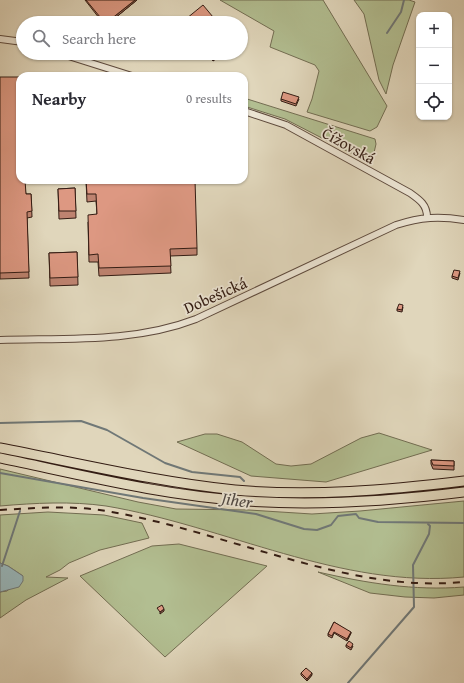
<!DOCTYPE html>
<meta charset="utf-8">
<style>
:root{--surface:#fff;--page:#f7f7f7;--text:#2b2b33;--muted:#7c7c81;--line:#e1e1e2}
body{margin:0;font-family:"Gentium Book Plus",serif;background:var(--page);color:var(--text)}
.controls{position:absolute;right:12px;top:12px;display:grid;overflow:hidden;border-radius:8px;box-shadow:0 1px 3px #0004}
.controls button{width:36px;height:36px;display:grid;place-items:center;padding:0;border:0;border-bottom:1px solid var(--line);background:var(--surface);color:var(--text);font:20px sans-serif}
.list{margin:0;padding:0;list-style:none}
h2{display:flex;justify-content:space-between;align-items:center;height:52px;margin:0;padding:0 16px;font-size:17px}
h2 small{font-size:13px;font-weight:400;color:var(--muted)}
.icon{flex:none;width:22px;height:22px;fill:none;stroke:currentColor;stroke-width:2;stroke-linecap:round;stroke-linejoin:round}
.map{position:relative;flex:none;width:464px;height:683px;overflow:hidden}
.search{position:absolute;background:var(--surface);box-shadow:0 1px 3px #0004;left:16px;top:16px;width:232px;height:44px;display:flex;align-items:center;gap:10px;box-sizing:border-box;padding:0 14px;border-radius:22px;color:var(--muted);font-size:15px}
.panel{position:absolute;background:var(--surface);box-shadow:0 1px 3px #0004;left:16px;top:72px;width:232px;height:112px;border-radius:12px}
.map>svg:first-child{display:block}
</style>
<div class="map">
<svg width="464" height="683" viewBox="0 0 464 683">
<rect width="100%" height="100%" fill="#e0d6bb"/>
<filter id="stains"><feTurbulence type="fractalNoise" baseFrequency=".005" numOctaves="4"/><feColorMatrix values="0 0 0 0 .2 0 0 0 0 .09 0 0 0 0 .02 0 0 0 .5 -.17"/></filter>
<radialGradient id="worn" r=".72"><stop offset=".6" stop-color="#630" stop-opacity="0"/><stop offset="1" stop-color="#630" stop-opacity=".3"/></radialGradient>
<path fill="#b2be91" stroke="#726d52" d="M 220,0 L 323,0 L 387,106 L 377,127 L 370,131 L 307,112 L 312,99 L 319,71 L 315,65 L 270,47 L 274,31 Z
M 354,0 L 409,0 L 415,2 L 393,65 L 386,94 L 379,80 L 364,14 Z
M 244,98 L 375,139 L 376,144 L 373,157 L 367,160 L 351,153 L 285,119 L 244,106 Z
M 379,433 L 432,450 L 326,482 L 251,476 L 177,442 L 205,434 L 217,434 L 242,442 L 276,464 L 291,466 L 311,464 L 361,438 Z
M 0,469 L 138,502 L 176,509 L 249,510 L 312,514 L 360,511 L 464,501 L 464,577 C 340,589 226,526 106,506 C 71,501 35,503 0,506 Z
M 48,512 L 104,515 L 142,523 L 149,538 L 100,550 L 69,563 L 60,570 L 46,577 L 68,578 L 26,600 L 0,618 L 0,592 L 7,591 L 23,576 L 8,566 L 0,563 L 0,515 Z
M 179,544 L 267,566 L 165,657 L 80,576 L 152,546 Z
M 318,572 C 366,583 414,591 464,587 L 464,595 L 434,598 L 405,597 L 370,593 Z"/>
<path fill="#98b6ba" stroke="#707877" d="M 0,563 L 8,566 L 23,576 L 23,581 L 19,587 L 0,592 Z"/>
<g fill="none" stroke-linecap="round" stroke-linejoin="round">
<path stroke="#707877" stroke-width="2" d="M 387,33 L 401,12 L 404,0
M 0,423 L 81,421 L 107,430 L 165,463 L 192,472 L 240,477 L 244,481
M 0,473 L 143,498 L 256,514 L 304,529 L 317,530 L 331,525 L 338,516 L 356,514 L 359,518 L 378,522 L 464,523
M 2,566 L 20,511
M 348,683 L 414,607 L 413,565 L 429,534 L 430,526 L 428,524"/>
<g stroke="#5e4a3d" stroke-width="8">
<path id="minor" d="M 0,39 L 23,42
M 59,53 L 132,76
M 244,111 L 286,125 L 410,193 C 420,200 427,205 427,217
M 0,340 C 65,338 134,343 196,319 L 396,225 C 421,217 439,216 464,220"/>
</g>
<g stroke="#331c13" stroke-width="11">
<path id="highway" d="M 0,448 C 78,463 156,482 235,490 C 312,497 388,490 464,481
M 0,458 C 82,475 164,496 247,501 C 320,506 392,501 464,492"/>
</g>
<use href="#minor" stroke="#ebe4d3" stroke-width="6"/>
<use href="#highway" stroke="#e0d6bb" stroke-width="9"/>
<path stroke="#331c13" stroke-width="2" stroke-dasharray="7 7" stroke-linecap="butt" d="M 0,510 C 35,508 71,505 106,511 C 166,521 224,541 282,557 C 342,574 401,588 464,582"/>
</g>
<path fill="#be8370" stroke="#331c13" d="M 85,0 L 137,0 L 109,23 L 103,23 Z
M 208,53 L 223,53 L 213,61 Z
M 0,77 L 26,194 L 31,194 L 32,217 L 27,218 L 29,278 L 0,279 Z
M 281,99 L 299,99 L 296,106 L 281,101 Z
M 86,180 L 197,248 L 197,255 L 170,256 L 171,273 L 99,276 L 98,262 L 89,262 L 88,222 L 97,214 L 96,201 L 87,202 Z
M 75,188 L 76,218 L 59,219 L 58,189 Z
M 77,252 L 78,285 L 50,286 L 49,253 Z
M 460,273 L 458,280 L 452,278 L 452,276 Z
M 403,307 L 402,312 L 397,311 L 397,309 Z
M 431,460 L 454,461 L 454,470 L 433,469 L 431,464 Z
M 334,622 L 351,633 L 347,641 L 334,633 L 332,638 L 328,636 L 328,634 Z
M 346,645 L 353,646 L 351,650 L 346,647 Z
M 301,673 L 312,675 L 307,681 L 301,675 Z"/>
<path fill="#9b6a5b" stroke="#331c13" d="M 135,0 L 137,0 L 109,23 L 106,23 Z
M 218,53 L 223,53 L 213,61 L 213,57 Z
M 164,609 L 164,611 L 160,614 L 160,612 Z
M 351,632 L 351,633 L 347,641 L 347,639 Z
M 312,673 L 312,675 L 307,681 L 307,679 Z"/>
<path fill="#dd9882" stroke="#331c13" d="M 86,0 L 135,0 L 106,23 L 105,23 Z
M 203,5 L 218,23 L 181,23 Z
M 211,53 L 218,53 L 213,57 Z
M 0,77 L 20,77 L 20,180 L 25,180 L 26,194 L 31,194 L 32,211 L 27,212 L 29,272 L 0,273 Z
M 283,92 L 299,97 L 296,104 L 281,99 Z
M 86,180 L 195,180 L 197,248 L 170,249 L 171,266 L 99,268 L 98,254 L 89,255 L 88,215 L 97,214 L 96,194 L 87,194 Z
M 75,188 L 76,211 L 59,211 L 58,189 Z
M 77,252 L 78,277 L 50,278 L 49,253 Z
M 454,270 L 460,271 L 458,278 L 452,276 Z
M 399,304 L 403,305 L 402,310 L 397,309 Z
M 431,460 L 454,461 L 454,466 L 433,465 Z
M 162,605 L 164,609 L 160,612 L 157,608 Z
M 334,622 L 351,632 L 347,639 L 334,632 L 332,636 L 328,634 Z
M 349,641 L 353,644 L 351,648 L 346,645 Z
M 306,668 L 312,673 L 307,679 L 301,673 Z"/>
<g text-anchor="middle" stroke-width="3.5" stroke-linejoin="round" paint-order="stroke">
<g font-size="16" fill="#331c13" stroke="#ebe4d3">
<text transform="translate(349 145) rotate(29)" y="6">Čížovská</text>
<text transform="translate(215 295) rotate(-24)" y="6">Dobešická</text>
</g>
<g font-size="17" font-style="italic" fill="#514a45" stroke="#ebe4d3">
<text transform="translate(237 500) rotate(9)" y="6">Jiher</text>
</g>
</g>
<rect width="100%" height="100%" filter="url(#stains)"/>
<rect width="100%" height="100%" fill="url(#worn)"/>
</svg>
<div class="controls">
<button>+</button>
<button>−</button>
<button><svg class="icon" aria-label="locate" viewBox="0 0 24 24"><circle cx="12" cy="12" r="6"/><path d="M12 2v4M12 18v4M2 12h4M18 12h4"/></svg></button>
</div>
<div class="search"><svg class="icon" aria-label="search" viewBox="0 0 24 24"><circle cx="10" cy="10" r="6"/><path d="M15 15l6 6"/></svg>Search here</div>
<section class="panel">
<h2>Nearby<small>0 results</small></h2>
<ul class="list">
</ul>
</section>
</div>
